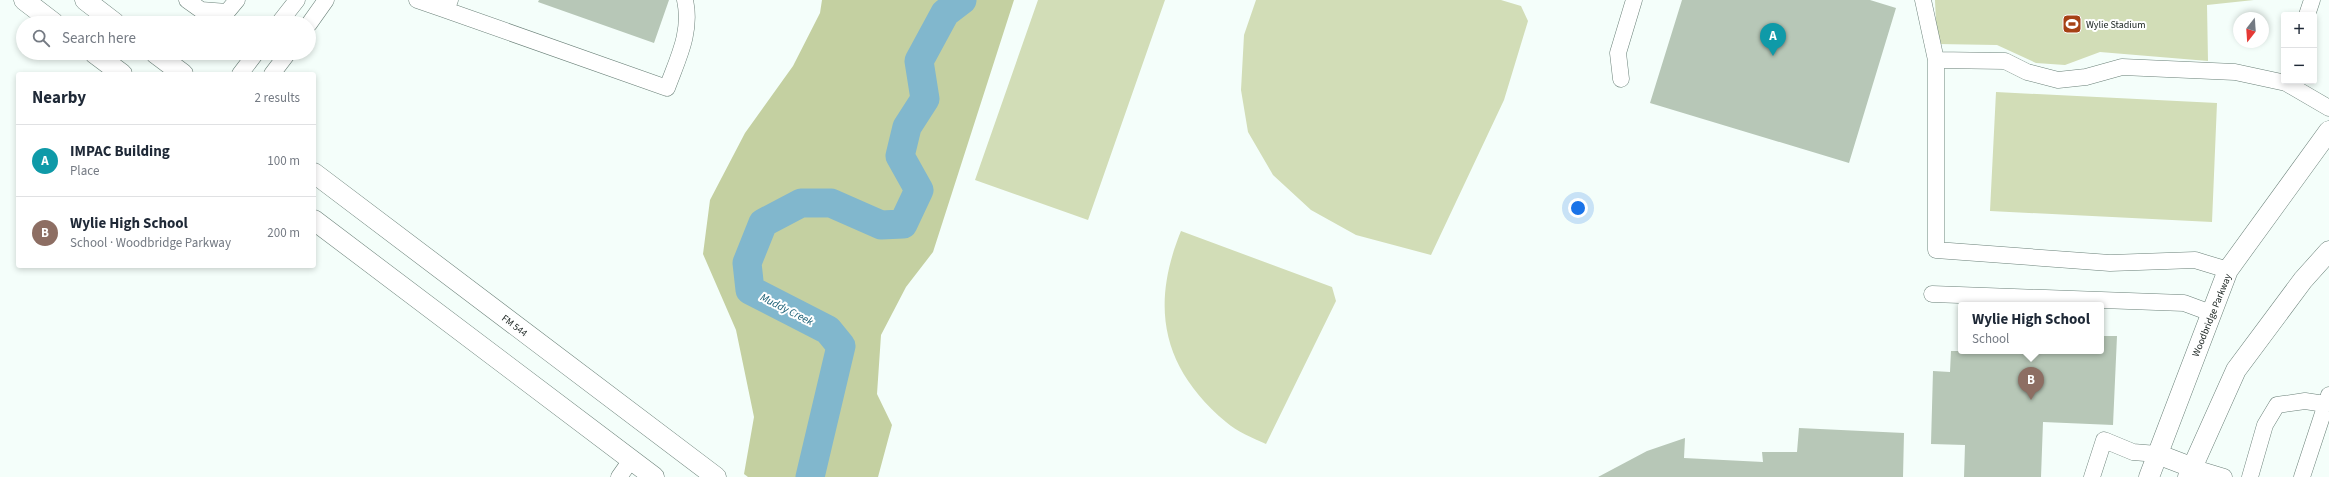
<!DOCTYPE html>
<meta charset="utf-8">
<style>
:root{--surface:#fff;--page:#f2f2f3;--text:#1f2937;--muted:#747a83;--line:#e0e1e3;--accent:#db2777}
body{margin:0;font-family:"Source Sans 3",sans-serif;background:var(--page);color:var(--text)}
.controls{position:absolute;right:12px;top:12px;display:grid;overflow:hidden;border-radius:4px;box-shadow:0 2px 6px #0003}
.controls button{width:36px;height:36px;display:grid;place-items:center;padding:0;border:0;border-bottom:1px solid var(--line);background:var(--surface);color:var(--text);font:20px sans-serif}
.compass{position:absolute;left:2233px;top:12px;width:36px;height:36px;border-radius:50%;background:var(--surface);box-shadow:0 2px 6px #0003;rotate:197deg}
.you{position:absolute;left:1578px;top:208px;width:14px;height:14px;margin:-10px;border:3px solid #fff;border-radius:50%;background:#1a73e8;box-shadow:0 0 0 6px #1a73e833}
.badge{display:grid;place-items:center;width:26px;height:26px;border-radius:50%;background:var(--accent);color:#fff;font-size:13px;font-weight:700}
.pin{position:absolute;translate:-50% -33px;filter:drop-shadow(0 1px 2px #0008)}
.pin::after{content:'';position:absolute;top:21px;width:14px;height:12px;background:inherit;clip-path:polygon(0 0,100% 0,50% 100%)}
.popup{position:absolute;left:1958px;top:302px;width:146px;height:52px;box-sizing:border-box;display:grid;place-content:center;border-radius:4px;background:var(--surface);filter:drop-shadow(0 1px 3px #0005);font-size:13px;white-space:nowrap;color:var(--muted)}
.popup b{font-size:15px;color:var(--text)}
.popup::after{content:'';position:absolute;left:50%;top:100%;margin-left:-8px;border:8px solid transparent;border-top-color:var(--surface)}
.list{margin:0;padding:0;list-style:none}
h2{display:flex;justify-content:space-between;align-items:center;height:52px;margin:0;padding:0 16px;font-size:17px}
h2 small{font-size:13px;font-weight:400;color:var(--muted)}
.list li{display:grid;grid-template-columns:26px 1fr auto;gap:12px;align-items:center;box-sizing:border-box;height:72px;padding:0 16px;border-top:1px solid var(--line)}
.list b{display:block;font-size:15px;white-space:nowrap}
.list p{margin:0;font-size:13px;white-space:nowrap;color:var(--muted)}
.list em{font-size:13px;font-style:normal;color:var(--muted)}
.icon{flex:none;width:22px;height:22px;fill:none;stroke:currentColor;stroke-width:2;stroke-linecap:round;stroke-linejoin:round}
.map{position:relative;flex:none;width:2329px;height:477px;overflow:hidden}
.search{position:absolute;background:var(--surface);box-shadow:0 2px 6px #0003;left:16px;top:16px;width:300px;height:44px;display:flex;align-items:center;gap:10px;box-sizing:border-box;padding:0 14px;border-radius:22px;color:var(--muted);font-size:15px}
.panel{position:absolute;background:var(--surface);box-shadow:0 2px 6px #0003;left:16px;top:72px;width:300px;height:196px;border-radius:4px}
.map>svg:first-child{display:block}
</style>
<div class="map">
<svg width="2329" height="477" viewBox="0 0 2329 477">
<rect width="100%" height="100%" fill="#f4fefa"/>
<path fill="#d2ddb7" d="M 1038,0 L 1165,0 L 1088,220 L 975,180 Z
M 1256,0 L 1501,0 L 1521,6 L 1528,21 L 1504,100 L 1431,255 L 1356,235 L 1311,210 L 1273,175 L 1248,132 L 1241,90 L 1244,35 Z
M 1935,0 L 2254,0 L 2207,5 L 2208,61 L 2100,52 L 2065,65 L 2036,63 L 1997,45 L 1937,44 Z
M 1996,92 L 2217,103 L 2212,222 L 1990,211 Z
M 1181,231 L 1332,287 L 1336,301 L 1266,444 C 1253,438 1237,432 1226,422 C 1162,368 1150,307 1181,231 Z"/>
<path fill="#c4d0a1" d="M 822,0 L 1014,0 L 933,252 L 906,287 L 881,335 L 877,394 L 892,425 L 878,477 L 748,477 L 744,474 L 754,417 L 736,330 L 703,254 L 710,200 L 745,133 L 793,66 L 820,13 Z"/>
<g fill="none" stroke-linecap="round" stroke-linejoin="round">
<path stroke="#81b7cd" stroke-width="29" d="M 810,477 L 841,346 L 828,330 L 750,290 L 747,263 L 763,223 L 801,203 L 831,203 L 881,225 L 903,224 L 919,190 L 900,156 L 907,127 L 925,99 L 919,61 L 945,13 L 962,0"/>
</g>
<path fill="#b7c7b7" d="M 539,0 L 669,0 L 654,43 L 538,2 Z
M 1682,0 L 1870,0 L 1896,8 L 1849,163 L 1650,103 Z
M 2101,336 L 2117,336 L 2113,425 L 2043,422 L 2041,477 L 1964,477 L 1965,445 L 1931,444 L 1933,371 L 1950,372 L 1951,351 L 2101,351 Z
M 1799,428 L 1904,433 L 1903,477 L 1598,477 L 1647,451 L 1685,438 L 1684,458 L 1763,462 L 1762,452 L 1797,452 Z"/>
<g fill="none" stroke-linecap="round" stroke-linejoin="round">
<g stroke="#6b8179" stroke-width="17">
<path id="minor" d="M 187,0 L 201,10 L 227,12 L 237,0
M 417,0 L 446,10
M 450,0 L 446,10 L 667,88 C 678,58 692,32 685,0
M 1923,0 L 1936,60
M 2307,15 L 2312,0
M 279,23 L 297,0
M 309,24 L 326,0
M 240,74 L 256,53
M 272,74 L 288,53
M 1621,79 L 1618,53 L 1634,0
M 2228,270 L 2195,260 L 2110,263 L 1936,250 L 1936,60 L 2005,61 L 2027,72 L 2058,80 L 2086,77 L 2122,67 L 2235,72 L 2286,83 L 2329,108
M 1932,294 L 2184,303 L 2211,313
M 2191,467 L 2224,477
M 619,477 L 631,460
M 2092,477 L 2104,440 L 2133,452 L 2157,454
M 2250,477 L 2265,425 L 2277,405 L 2305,401 L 2325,404
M 2302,477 L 2329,395"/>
</g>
<g stroke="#6b8179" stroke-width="21">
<path id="major" d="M 24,0 L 54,23
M 85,0 L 115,23
M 94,53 L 122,74
M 155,53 L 183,74
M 314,173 L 716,477
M 314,220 L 654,477
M 2157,454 L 2191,467
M 2149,477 L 2228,270 L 2329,131
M 2188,477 L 2236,370 L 2303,280 L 2329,251"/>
</g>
<use href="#minor" stroke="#fff" stroke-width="16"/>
<use href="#major" stroke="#fff" stroke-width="20"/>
</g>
<defs>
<g id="stadium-square" transform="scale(1)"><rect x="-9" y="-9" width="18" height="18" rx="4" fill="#a64115" stroke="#fff"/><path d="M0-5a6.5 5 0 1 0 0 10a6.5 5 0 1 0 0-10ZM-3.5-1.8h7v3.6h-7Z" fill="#fff"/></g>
</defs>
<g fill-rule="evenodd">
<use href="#stadium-square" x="2072" y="24"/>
</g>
<g text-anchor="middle" stroke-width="4" stroke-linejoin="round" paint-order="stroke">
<g font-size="10" fill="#17201d" stroke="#fff" text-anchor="start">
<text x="2086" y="28">Wylie Stadium</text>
</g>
<g font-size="10" fill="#17201d" stroke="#fff">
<text transform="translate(2211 315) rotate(-68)" y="4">Woodbridge Parkway</text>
<text transform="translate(515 325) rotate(37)" y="4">FM 544</text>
</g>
<g font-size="11" font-style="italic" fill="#125970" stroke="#fff">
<text transform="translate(787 309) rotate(27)" y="4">Muddy Creek</text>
</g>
</g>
</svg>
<div class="controls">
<button>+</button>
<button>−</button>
</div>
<svg class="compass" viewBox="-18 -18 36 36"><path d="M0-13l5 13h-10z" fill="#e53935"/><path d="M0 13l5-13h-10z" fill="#747a83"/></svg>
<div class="you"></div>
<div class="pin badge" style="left:1773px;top:56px;background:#0f9aa8">A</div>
<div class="pin badge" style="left:2031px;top:400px;background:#8d6e63">B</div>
<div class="popup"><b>Wylie High School</b>School</div>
<div class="search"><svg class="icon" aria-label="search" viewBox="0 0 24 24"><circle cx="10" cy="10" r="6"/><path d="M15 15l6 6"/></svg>Search here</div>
<section class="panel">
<h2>Nearby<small>2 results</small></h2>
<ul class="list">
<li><span class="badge" style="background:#0f9aa8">A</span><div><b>IMPAC Building</b><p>Place</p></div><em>100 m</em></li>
<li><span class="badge" style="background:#8d6e63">B</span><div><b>Wylie High School</b><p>School · Woodbridge Parkway</p></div><em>200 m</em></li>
</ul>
</section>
</div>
